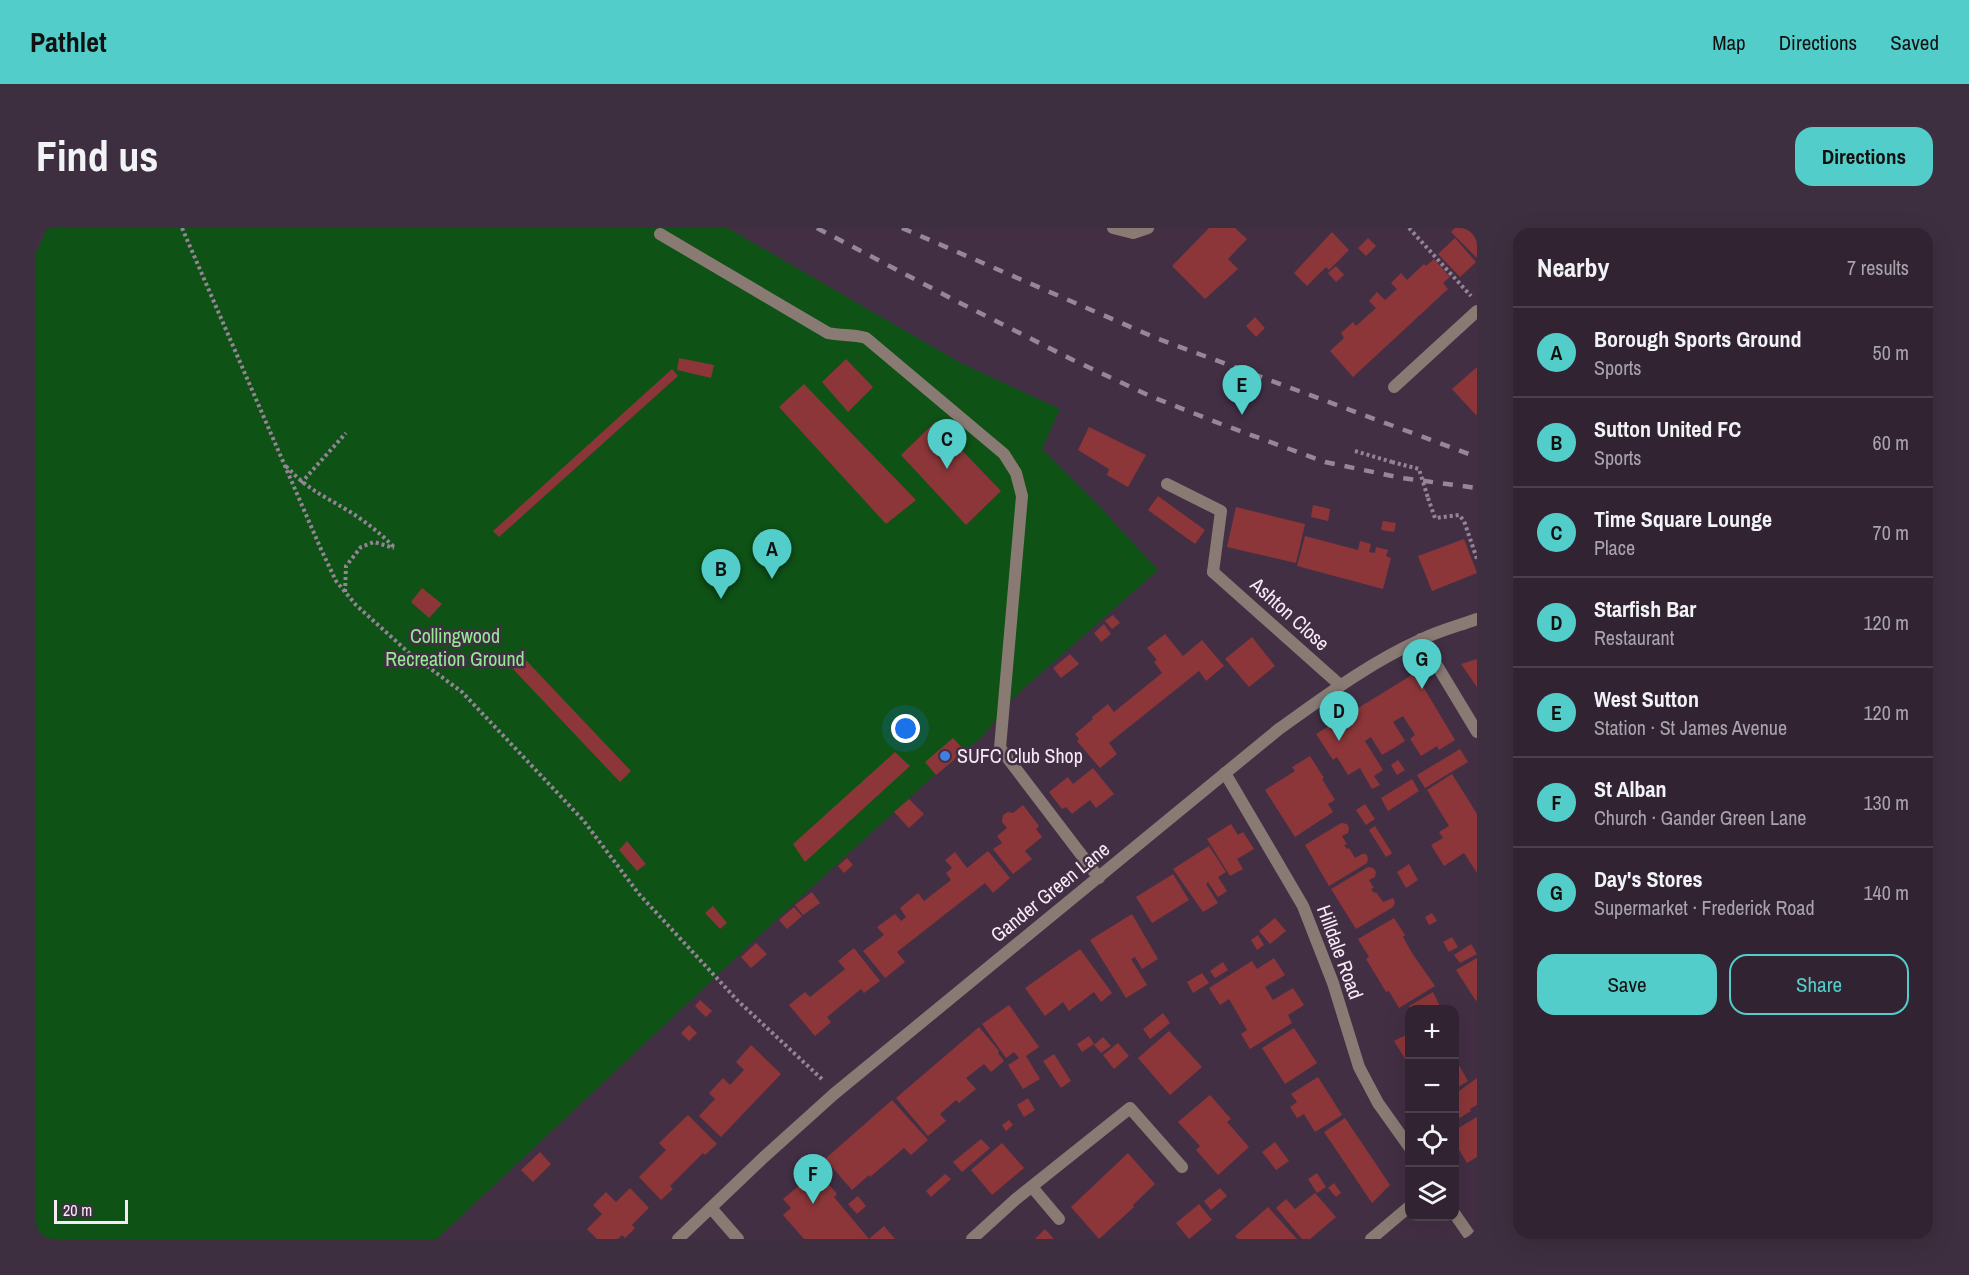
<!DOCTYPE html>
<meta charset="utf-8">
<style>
:root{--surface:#322333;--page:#3d2f3f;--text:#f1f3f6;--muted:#a8a4ac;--line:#4d404e;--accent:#53cdc9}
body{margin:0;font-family:"Archivo Narrow",sans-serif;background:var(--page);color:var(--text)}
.controls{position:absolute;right:18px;bottom:18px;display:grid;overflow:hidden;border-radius:12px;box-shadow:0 6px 24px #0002}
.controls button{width:54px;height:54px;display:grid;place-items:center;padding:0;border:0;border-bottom:2px solid var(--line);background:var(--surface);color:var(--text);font:30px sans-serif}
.scale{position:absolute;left:18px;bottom:15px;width:74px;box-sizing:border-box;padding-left:6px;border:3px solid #f7eaf7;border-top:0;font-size:16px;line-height:21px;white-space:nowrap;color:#f7eaf7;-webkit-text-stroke:4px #432f44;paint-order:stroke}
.you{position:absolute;left:870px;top:501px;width:21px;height:21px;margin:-15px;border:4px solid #fff;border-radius:50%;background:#1a73e8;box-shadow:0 0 0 9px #1a73e833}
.badge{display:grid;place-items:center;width:39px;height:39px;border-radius:50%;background:var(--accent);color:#111;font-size:20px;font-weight:700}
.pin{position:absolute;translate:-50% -50px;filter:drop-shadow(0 2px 3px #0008)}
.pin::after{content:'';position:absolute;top:32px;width:21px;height:18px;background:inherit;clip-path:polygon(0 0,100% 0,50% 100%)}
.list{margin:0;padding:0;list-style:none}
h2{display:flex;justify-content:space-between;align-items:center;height:78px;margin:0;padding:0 24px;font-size:26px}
h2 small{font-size:20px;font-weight:400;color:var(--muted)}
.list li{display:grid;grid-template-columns:39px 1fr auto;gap:18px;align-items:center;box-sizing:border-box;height:90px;padding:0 24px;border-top:2px solid var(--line)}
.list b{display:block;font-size:22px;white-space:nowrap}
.list p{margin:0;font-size:20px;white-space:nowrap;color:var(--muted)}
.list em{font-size:20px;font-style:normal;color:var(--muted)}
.actions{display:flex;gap:12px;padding:18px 24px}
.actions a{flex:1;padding:14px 0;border:2px solid var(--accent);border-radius:18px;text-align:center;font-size:21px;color:var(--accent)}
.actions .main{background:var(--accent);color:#111}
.icon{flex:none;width:33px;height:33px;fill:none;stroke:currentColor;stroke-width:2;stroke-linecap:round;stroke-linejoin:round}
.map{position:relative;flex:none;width:1441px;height:1011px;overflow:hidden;border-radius:18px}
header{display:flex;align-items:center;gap:36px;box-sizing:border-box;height:84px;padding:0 30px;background:var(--accent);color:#111}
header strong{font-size:28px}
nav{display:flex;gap:33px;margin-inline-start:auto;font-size:21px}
.intro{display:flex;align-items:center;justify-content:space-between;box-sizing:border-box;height:144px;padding:0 36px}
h1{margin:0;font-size:42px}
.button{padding:15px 27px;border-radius:18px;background:var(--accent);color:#111;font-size:21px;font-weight:700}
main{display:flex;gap:36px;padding:0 36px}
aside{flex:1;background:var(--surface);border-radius:18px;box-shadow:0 6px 24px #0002}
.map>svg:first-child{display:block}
</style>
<header>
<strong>Pathlet</strong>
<nav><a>Map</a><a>Directions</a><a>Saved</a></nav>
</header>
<div class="intro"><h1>Find us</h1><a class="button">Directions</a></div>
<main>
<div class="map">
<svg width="1441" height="1011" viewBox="0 0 1441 1011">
<rect width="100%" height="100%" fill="#432f44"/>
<path fill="#0e5216" d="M 11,0 L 692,0 L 923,134 L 1024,181 L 1006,221 L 1062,277 L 1122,342 L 977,470 L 947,508 L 892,553 L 739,693 L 401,1011 L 0,1011 L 0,25 Z"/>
<path fill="#8c3639" d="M 1173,0 L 1199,0 L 1211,11 L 1192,31 L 1202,41 L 1169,71 L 1136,38 Z
M 1419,0 L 1441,0 L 1441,30 L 1415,4 Z
M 1296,4 L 1313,22 L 1293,42 L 1290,39 L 1271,58 L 1258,45 Z
M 1332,10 L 1340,18 L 1330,28 L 1322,20 Z
M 1419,10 L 1440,34 L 1424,49 L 1402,26 Z
M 1398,31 L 1414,49 L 1407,55 L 1412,61 L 1317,149 L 1294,123 L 1308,110 L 1305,105 L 1317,94 L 1320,98 L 1340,80 L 1333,73 L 1341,64 L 1349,72 L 1361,61 L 1355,55 L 1365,45 L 1371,52 L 1388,36 L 1390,38 Z
M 1300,38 L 1308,47 L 1300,54 L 1292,45 Z
M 1219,89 L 1229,100 L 1220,109 L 1210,98 Z
M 643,130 L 678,137 L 675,150 L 641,142 Z
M 810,131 L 837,159 L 812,184 L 786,154 Z
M 1441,139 L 1441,186 L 1440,187 L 1416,161 Z
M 636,141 L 642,148 L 463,309 L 457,303 Z
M 768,156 L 880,272 L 850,296 L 743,179 Z
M 899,194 L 965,263 L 930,297 L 865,227 Z
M 1053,199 L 1110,227 L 1092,259 L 1071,247 L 1073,241 L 1042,222 Z
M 1122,268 L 1169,302 L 1159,316 L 1112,282 Z
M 1277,277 L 1294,281 L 1292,293 L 1275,289 Z
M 1200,279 L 1269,296 L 1260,335 L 1191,319 Z
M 1347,293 L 1360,295 L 1358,304 L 1345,302 Z
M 1269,308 L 1322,322 L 1324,313 L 1335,316 L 1333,324 L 1339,325 L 1340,319 L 1352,322 L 1350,328 L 1355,330 L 1347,361 L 1261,338 Z
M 1428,311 L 1441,345 L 1396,363 L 1382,328 Z
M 386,360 L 406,376 L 393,390 L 375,374 Z
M 1077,387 L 1084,395 L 1076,401 L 1069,393 Z
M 1068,396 L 1075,406 L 1065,414 L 1058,405 Z
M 1129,406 L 1147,428 L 1166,412 L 1188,438 L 1170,453 L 1163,443 L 1073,515 L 1081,526 L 1064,540 L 1041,513 L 1043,511 L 1039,506 L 1057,491 L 1056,489 L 1072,476 L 1078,484 L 1126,445 L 1118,434 L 1121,432 L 1111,420 Z
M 1216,409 L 1239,438 L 1213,459 L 1189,431 Z
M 1034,426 L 1043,436 L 1025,450 L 1017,440 Z
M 487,429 L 595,543 L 584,554 L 476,440 Z
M 1441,431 L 1441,459 L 1425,436 Z
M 1379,445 L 1419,512 L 1403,522 L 1401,518 L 1385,528 L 1374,511 L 1379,507 L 1367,488 L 1357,494 L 1369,513 L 1358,520 L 1346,527 L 1335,509 L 1329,513 L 1347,542 L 1338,548 L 1344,557 L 1336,561 L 1324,540 L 1312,547 L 1301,529 L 1297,532 L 1280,506 Z
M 917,510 L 929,523 L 900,547 L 889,534 Z
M 1424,521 L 1432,534 L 1389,560 L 1381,547 Z
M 859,524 L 874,538 L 769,634 L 757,616 Z
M 1274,528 L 1288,550 L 1286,551 L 1299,572 L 1292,576 L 1297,584 L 1259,609 L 1229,562 L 1259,543 L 1256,539 Z
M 1362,532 L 1369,542 L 1361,547 L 1355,537 Z
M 1057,540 L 1078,566 L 1060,580 L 1054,572 L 1036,586 L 1030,579 L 1026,581 L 1013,564 L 1032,549 L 1037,556 Z
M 1416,546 L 1441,586 L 1441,645 L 1428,625 L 1408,638 L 1395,617 L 1407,610 L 1403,604 L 1413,598 L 1391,562 Z
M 1376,551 L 1383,563 L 1352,583 L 1345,570 Z
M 873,571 L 888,586 L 873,600 L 858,584 Z
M 1329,576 L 1339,591 L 1330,597 L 1320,582 Z
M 987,577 L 1003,598 L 1000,601 L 1006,609 L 989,623 L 996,631 L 977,646 L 957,621 L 966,615 L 961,608 L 971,600 L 966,594 L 967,587 L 972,584 L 977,585 Z
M 1305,595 L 1311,596 L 1313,600 L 1312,605 L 1306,608 L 1311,616 L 1308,617 L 1311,621 L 1313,620 L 1319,630 L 1326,626 L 1330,626 L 1332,630 L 1331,635 L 1293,658 L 1269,617 Z
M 1195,596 L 1202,607 L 1207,604 L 1218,621 L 1201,631 L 1207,641 L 1194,648 L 1171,611 Z
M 1339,598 L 1356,625 L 1350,629 L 1333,602 Z
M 591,613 L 610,636 L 601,643 L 583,622 Z
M 1173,618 L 1190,644 L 1182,649 L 1191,663 L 1182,669 L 1172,654 L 1170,656 L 1182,675 L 1167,684 L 1137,641 Z
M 952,623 L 974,650 L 957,665 L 949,655 L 861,724 L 869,734 L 849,750 L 827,723 L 848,707 L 841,699 L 859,686 L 865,693 L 870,689 L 864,680 L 882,665 L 888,673 L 915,652 L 910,645 L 916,640 L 909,632 L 919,624 L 931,640 Z
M 811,630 L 817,637 L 808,645 L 802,638 Z
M 1373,636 L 1382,652 L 1370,660 L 1361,644 Z
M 1332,639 L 1337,640 L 1340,644 L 1339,649 L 1333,652 L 1338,660 L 1335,661 L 1338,665 L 1340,664 L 1347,674 L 1357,670 L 1359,674 L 1357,679 L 1320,701 L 1295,661 Z
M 1137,646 L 1153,672 L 1116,695 L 1100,669 Z
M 776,664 L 784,675 L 767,687 L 759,677 Z
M 677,678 L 691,695 L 684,701 L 669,685 Z
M 758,679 L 766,688 L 751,701 L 743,692 Z
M 1396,685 L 1401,693 L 1393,697 L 1389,689 Z
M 1096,686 L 1122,731 L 1106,741 L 1099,729 L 1095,731 L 1111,757 L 1090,770 L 1054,712 Z
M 1239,690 L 1250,703 L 1234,716 L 1223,703 Z
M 1358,690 L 1369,707 L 1367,709 L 1376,725 L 1399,758 L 1363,780 L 1353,763 L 1350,764 L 1330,731 L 1333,729 L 1322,711 Z
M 1222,707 L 1228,717 L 1221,722 L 1215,712 Z
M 1416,709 L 1422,719 L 1413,724 L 1407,714 Z
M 720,715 L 731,726 L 715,740 L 705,729 Z
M 1435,716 L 1441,726 L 1424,735 L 1418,727 Z
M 818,720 L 844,753 L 828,765 L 825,761 L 791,789 L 795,794 L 779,808 L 753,777 L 769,764 L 774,769 L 809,741 L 802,733 Z
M 1044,721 L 1076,765 L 1065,774 L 1058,764 L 1033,783 L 1027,774 L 1009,788 L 989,760 Z
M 1238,730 L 1249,747 L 1229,759 L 1237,772 L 1257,760 L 1268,777 L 1252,787 L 1256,795 L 1214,821 L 1205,806 L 1211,802 L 1193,771 L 1184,777 L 1173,760 L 1216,733 L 1221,741 Z
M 1441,730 L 1441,772 L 1440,773 L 1420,742 Z
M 1187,734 L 1192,742 L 1179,750 L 1174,743 Z
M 1166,745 L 1173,755 L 1157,765 L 1151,754 Z
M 1397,764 L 1406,782 L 1375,782 L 1373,778 Z
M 664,772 L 676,783 L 670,789 L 659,778 Z
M 973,777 L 1003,819 L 990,828 L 1004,851 L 987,861 L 972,837 L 983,830 L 978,824 L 970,830 L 946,796 Z
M 1127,785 L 1134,795 L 1114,811 L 1107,801 Z
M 653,797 L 661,805 L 653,813 L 645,805 Z
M 943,799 L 963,823 L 962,825 L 968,833 L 955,844 L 948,836 L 930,850 L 940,861 L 923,875 L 920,872 L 904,886 L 910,893 L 892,908 L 860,870 Z
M 1258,800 L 1281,835 L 1249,856 L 1226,820 Z
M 1133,803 L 1166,839 L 1134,867 L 1102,830 Z
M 1374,805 L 1374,839 L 1358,813 Z
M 1053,808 L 1058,816 L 1046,824 L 1041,816 Z
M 1067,809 L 1075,818 L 1065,825 L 1058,817 Z
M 1082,815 L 1093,828 L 1078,841 L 1067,827 Z
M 715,817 L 745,846 L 685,909 L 663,888 L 679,871 L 673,865 L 687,850 L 694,857 L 708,842 L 700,834 Z
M 1018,826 L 1035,853 L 1025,860 L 1007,833 Z
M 1420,832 L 1432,853 L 1419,861 L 1419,833 Z
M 1282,849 L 1306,887 L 1279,904 L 1268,886 L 1261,890 L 1254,879 L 1261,874 L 1255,866 Z
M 1441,850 L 1441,877 L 1434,881 L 1435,883 L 1419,893 L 1419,866 Z
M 1174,867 L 1195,891 L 1191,894 L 1213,919 L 1182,947 L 1160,922 L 1164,918 L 1142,894 Z
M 992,870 L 999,882 L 988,889 L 981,877 Z
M 856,872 L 892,912 L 875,927 L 868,920 L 834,949 L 833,947 L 816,962 L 789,931 Z
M 652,887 L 681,916 L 669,927 L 667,925 L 634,958 L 637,961 L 625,972 L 603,949 L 630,922 L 623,915 Z
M 1441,889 L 1441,929 L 1431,935 L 1419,915 L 1419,902 Z
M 1309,890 L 1354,957 L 1336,975 L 1288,904 Z
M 973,892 L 977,897 L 970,903 L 966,897 Z
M 945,911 L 954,920 L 926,944 L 917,934 Z
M 1239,914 L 1253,933 L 1240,942 L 1226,924 Z
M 966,915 L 988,940 L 956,967 L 935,942 Z
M 504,924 L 515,936 L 497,954 L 485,942 Z
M 1092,925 L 1119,956 L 1097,977 L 1098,979 L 1063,1011 L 1035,979 Z
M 1281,945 L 1290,959 L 1281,965 L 1272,951 Z
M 909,946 L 915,951 L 895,969 L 890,963 Z
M 786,948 L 801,966 L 798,969 L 833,1011 L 848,998 L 859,1011 L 768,1011 L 747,987 L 755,980 L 747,971 L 771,951 L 775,957 Z
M 1298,955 L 1305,965 L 1300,969 L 1292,960 Z
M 594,960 L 613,980 L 596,997 L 599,1000 L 589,1010 L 586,1007 L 582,1011 L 561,1011 L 551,1001 L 566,986 L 557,977 L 570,964 L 580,974 Z
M 1184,960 L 1191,968 L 1175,982 L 1168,973 Z
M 1279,965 L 1300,989 L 1274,1011 L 1266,1011 L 1240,980 L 1250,971 L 1259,981 Z
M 822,968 L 830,978 L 821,986 L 812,976 Z
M 1163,976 L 1176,992 L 1153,1011 L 1140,995 Z
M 1232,979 L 1261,1011 L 1202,1011 L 1199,1008 Z
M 1009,1001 L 1018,1011 L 999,1011 Z"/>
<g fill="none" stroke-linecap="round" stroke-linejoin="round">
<path stroke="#958496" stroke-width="4" stroke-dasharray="3 3" stroke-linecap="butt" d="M 146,0 L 284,319 L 300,353 L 320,377 L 372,424 L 426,464 L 547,592 L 603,666 L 702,773 L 788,853
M 1373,0 L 1435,68
M 1319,223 L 1356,234
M 250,238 C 271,261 286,267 311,282 C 329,293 344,305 359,320
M 265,255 L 310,205
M 1392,270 L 1399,290 L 1423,287 L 1428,293 L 1441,331
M 309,364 L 310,338 L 325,319 L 338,314 L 358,320"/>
<path stroke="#897b74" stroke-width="12" d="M 624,6 L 792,105 C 805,108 817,106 830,110 L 968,226 L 980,245 L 986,268 L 964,520 L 1063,650
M 1131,256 L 1185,283 L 1177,344"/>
<path stroke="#897b74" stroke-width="12" d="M 1077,0 L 1097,5 L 1112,0
M 1358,159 L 1441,83
M 1177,344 L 1304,457
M 1385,411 L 1441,504
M 1189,545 L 1267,678 L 1297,755 L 1323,839 L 1342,875 L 1374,920
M 996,959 L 1023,991
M 675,980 L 702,1011
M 1418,985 L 1436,1011
M 936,1011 L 980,971 L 1094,880 L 1146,939
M 1335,1011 L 1374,978"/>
<path stroke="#897b74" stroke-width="12" d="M 642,1011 L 728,929 L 798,866 L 1243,501 C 1288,469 1333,435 1384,412 C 1402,403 1422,398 1441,391"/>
<path stroke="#978698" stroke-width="4.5" stroke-dasharray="10 10" stroke-linecap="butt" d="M 781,0 L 926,76 L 1037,132 L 1114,168 L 1185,196 L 1289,234 L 1366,250 L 1441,260
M 866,0 L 1120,110 L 1441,229"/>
<path stroke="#958496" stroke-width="4" stroke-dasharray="3 3" stroke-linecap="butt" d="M 1356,234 L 1383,241 L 1392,270"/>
</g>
<circle fill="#3f7fe0" stroke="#432f44" stroke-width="2" cx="909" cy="528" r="6"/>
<g text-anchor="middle" stroke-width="5" stroke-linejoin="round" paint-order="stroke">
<g font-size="20" fill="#f7eaf7" stroke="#432f44">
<text transform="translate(1254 386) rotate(42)" y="7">Ashton Close</text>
<text transform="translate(1014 664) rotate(-39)" y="7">Gander Green Lane</text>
<text transform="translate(1304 724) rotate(70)" y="7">Hilldale Road</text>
</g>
<g font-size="20" fill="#92eb93" stroke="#432f44">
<text x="419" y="415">Collingwood<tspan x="419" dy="23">Recreation Ground</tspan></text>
</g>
<g font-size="20" fill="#f7eaf7" stroke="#432f44" text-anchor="start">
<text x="921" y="535">SUFC Club Shop</text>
</g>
</g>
</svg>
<div class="controls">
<button>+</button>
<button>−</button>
<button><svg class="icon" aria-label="locate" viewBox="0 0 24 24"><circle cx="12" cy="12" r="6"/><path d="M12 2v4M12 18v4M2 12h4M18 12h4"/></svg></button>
<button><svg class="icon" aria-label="layers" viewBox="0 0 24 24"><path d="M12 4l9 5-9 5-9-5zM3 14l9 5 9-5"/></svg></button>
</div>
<div class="scale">20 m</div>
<div class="you"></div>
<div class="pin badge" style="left:736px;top:351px">A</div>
<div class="pin badge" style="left:685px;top:371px">B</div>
<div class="pin badge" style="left:911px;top:241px">C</div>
<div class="pin badge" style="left:1303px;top:513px">D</div>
<div class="pin badge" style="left:1206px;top:187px">E</div>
<div class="pin badge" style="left:777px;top:976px">F</div>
<div class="pin badge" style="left:1386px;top:461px">G</div>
</div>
<aside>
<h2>Nearby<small>7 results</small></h2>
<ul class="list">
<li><span class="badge">A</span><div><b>Borough Sports Ground</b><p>Sports</p></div><em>50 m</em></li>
<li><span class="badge">B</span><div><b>Sutton United FC</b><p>Sports</p></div><em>60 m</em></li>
<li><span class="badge">C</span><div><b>Time Square Lounge</b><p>Place</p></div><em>70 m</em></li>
<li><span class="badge">D</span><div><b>Starfish Bar</b><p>Restaurant</p></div><em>120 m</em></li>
<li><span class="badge">E</span><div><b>West Sutton</b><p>Station · St James Avenue</p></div><em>120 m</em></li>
<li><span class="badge">F</span><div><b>St Alban</b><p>Church · Gander Green Lane</p></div><em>130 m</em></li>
<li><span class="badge">G</span><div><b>Day's Stores</b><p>Supermarket · Frederick Road</p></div><em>140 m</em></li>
</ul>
<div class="actions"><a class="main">Save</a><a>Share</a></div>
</aside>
</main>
